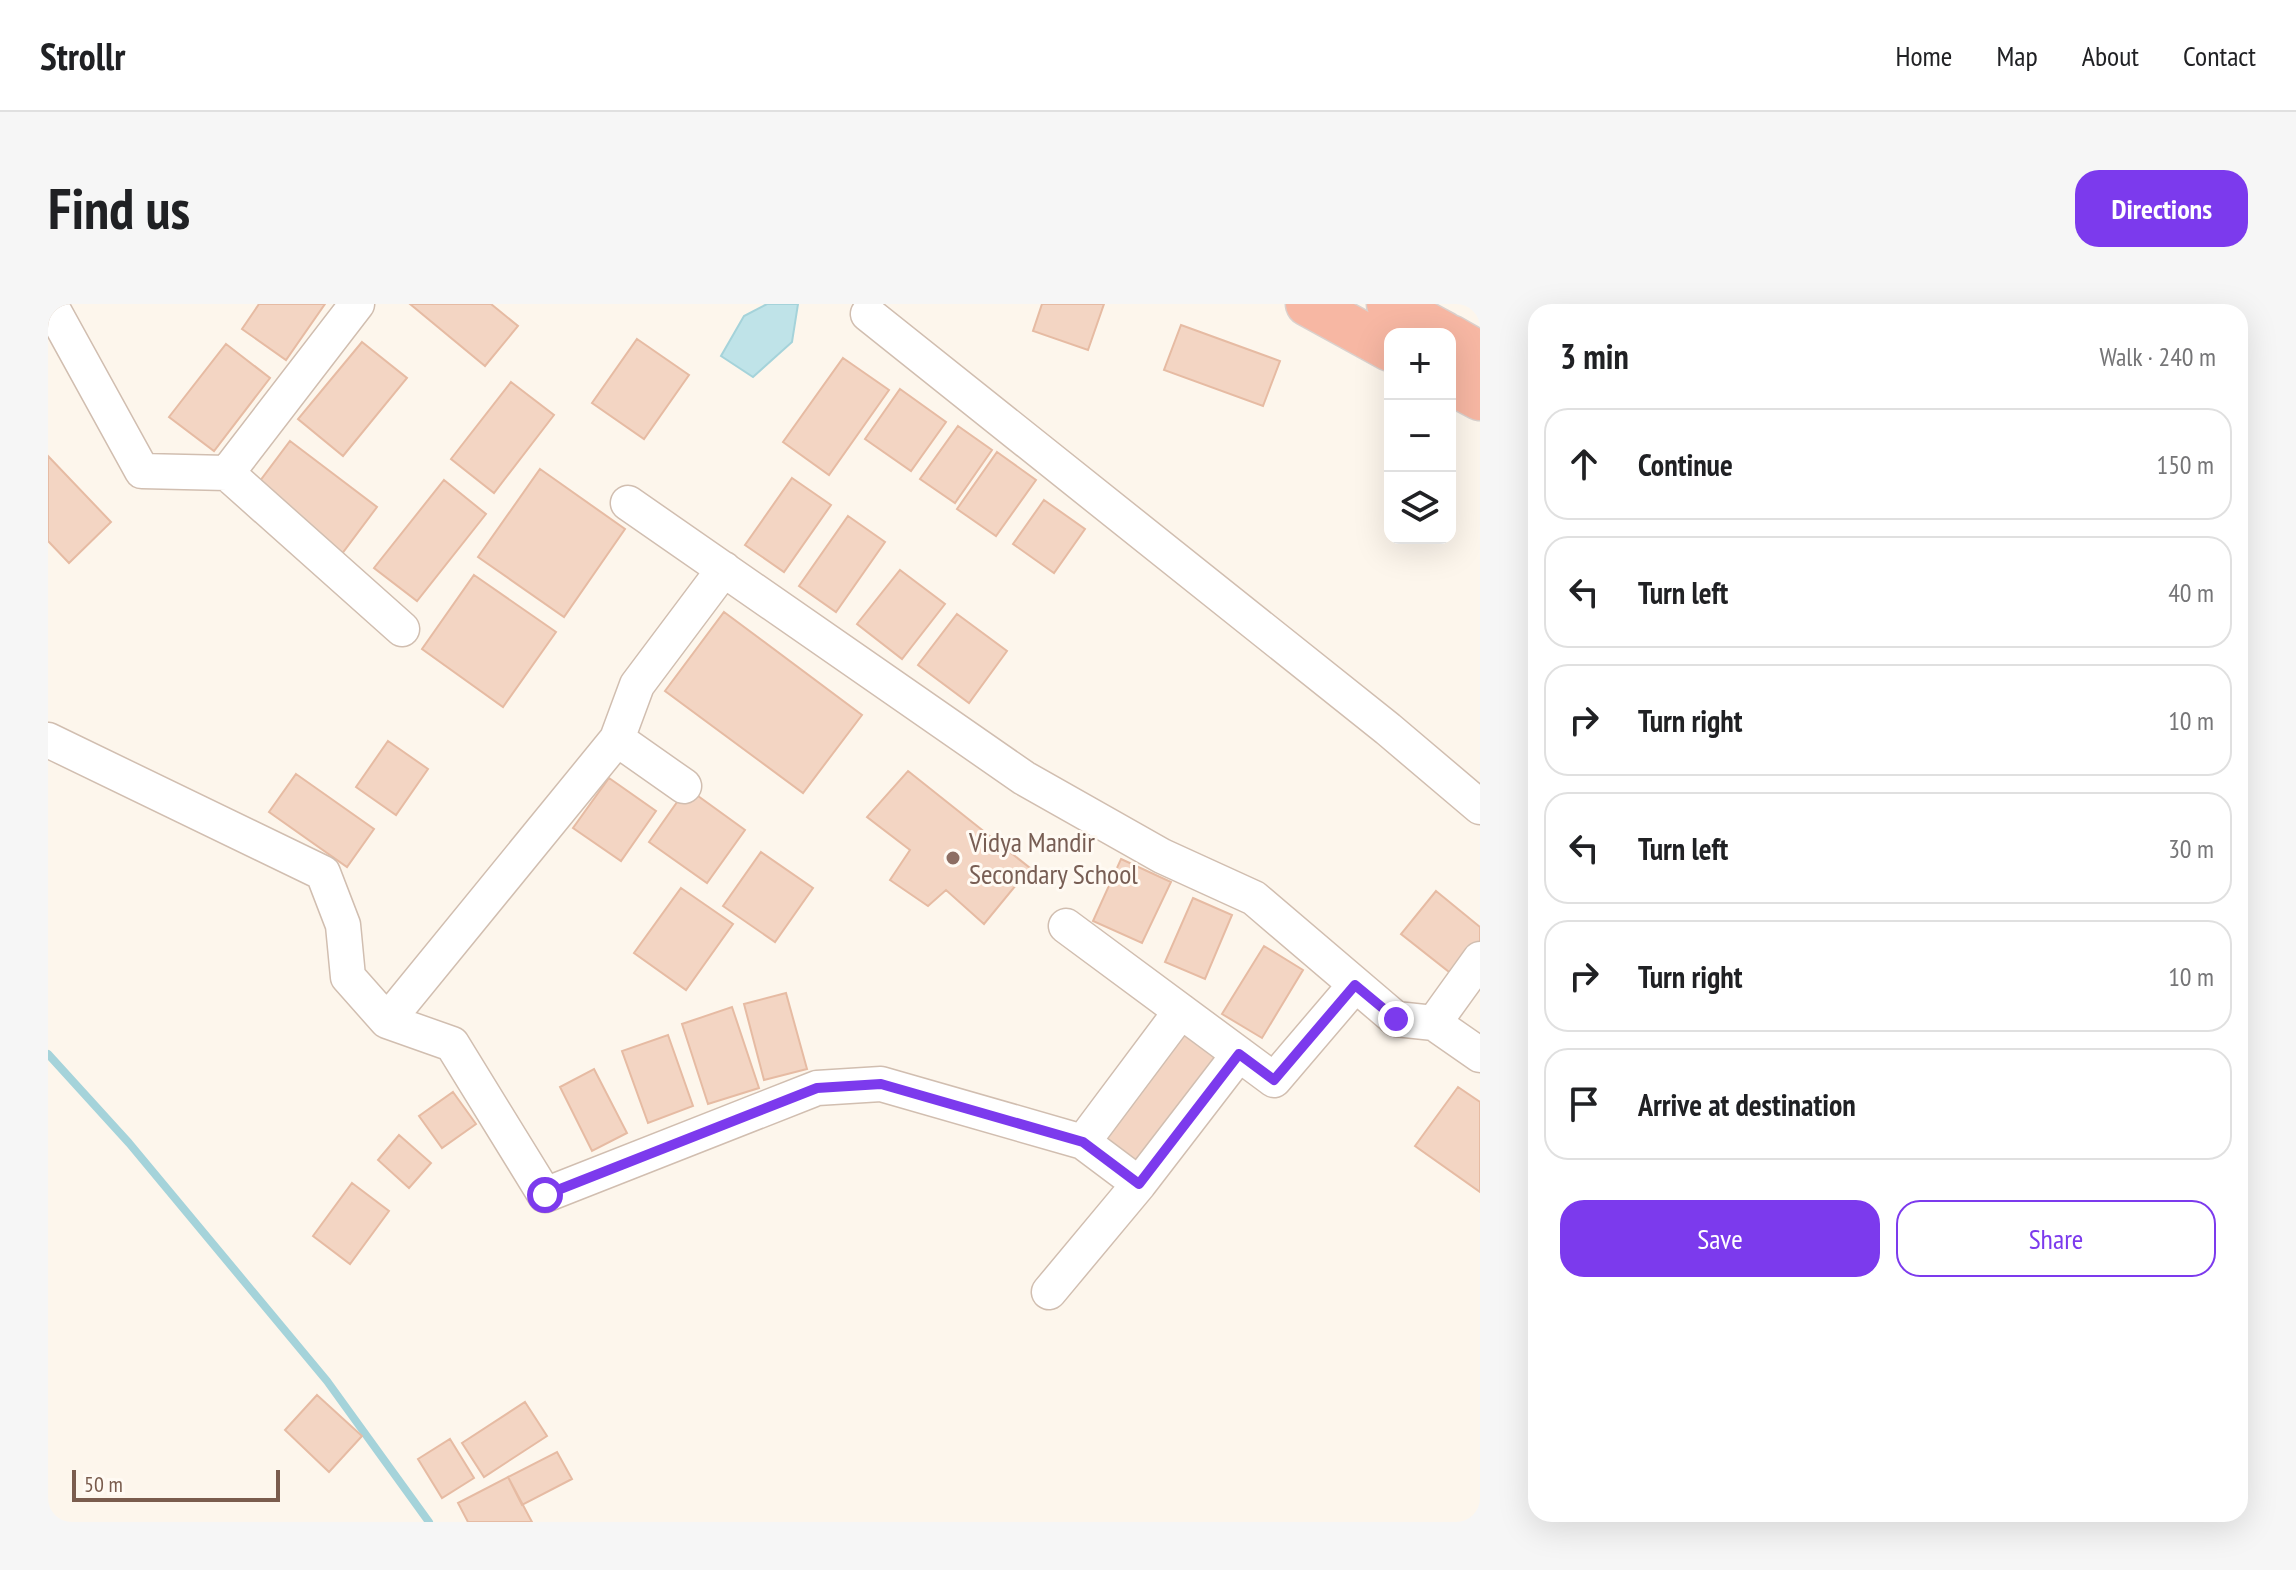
<!DOCTYPE html>
<meta charset="utf-8">
<style>
:root{--surface:#fff;--page:#f6f6f6;--text:#202124;--muted:#757577;--line:#e0e0e0;--accent:#7c3aed}
body{margin:0;font-family:"PT Sans Narrow",sans-serif;background:var(--page);color:var(--text)}
.controls{position:absolute;right:24px;top:24px;display:grid;overflow:hidden;border-radius:16px;box-shadow:0 8px 32px #0002}
.controls button{width:72px;height:72px;display:grid;place-items:center;padding:0;border:0;border-bottom:2px solid var(--line);background:var(--surface);color:var(--text);font:40px sans-serif}
.scale{position:absolute;left:24px;bottom:20px;width:208px;box-sizing:border-box;padding-left:8px;border:4px solid #7a5c4d;border-top:0;font-size:22px;line-height:28px;white-space:nowrap;color:#7a5c4d;-webkit-text-stroke:6px #fffaf3;paint-order:stroke}
.stop{position:absolute;width:24px;height:24px;margin:-18px;border:6px solid #7c3aed;border-radius:50%;background:#fff}
.stop.end{background:#7c3aed;border-color:#fff;box-shadow:0 2px 8px #0008}
.list{margin:0;padding:0;list-style:none}
h2{display:flex;justify-content:space-between;align-items:center;height:104px;margin:0;padding:0 32px;font-size:34px}
h2 small{font-size:26px;font-weight:400;color:var(--muted)}
.list li{display:grid;grid-template-columns:52px 1fr auto;gap:24px;align-items:center;box-sizing:border-box;height:112px;margin:0 16px 16px;padding:0 16px;border:2px solid var(--line);border-radius:24px}
.list b{display:block;font-size:30px;white-space:nowrap}
.list em{font-size:26px;font-style:normal;color:var(--muted)}
.actions{display:flex;gap:16px;padding:24px 32px}
.actions a{flex:1;padding:18px 0;border:2px solid var(--accent);border-radius:24px;text-align:center;font-size:28px;color:var(--accent)}
.actions .main{background:var(--accent);color:#fff}
.icon{flex:none;width:44px;height:44px;fill:none;stroke:currentColor;stroke-width:2;stroke-linecap:round;stroke-linejoin:round}
.map{position:relative;flex:none;width:1432px;height:1218px;overflow:hidden;border-radius:24px}
header{display:flex;align-items:center;gap:48px;box-sizing:border-box;height:112px;padding:0 40px;background:var(--surface);border-bottom:2px solid var(--line)}
header strong{font-size:38px}
nav{display:flex;gap:44px;margin-inline-start:auto;font-size:28px}
.intro{display:flex;align-items:center;justify-content:space-between;box-sizing:border-box;height:192px;padding:0 48px}
h1{margin:0;font-size:56px}
.button{padding:20px 36px;border-radius:24px;background:var(--accent);color:#fff;font-size:28px;font-weight:700}
main{display:flex;gap:48px;padding:0 48px}
aside{flex:1;background:var(--surface);border-radius:24px;box-shadow:0 8px 32px #0002}
.map>svg:first-child{display:block}
</style>
<header>
<strong>Strollr</strong>
<nav><a>Home</a><a>Map</a><a>About</a><a>Contact</a></nav>
</header>
<div class="intro"><h1>Find us</h1><a class="button">Directions</a></div>
<main>
<div class="map">
<svg width="1432" height="1218" viewBox="0 0 1432 1218">
<rect width="100%" height="100%" fill="#fdf6ec"/>
<path fill="#bfe3e8" stroke="#a5d3da" stroke-width="2" d="M 719,0 L 750,0 L 744,38 L 705,73 L 673,52 L 696,12 Z"/>
<g fill="none" stroke-linecap="round" stroke-linejoin="round">
<path stroke="#a5d3da" stroke-width="8" d="M 0,750 L 81,839 L 279,1077 L 381,1218"/>
</g>
<path fill="#f3d5c3" stroke="#e6bba3" stroke-width="2" d="M 211,0 L 277,0 L 238,56 L 194,25 Z
M 362,0 L 443,0 L 470,22 L 437,62 Z
M 994,0 L 1056,0 L 1040,46 L 985,27 Z
M 1133,21 L 1232,57 L 1215,102 L 1116,66 Z
M 589,35 L 641,71 L 596,135 L 544,99 Z
M 314,38 L 359,74 L 295,152 L 250,115 Z
M 178,40 L 222,74 L 166,147 L 121,113 Z
M 795,54 L 841,86 L 781,171 L 735,138 Z
M 463,78 L 506,111 L 446,189 L 403,155 Z
M 852,85 L 898,118 L 863,167 L 817,135 Z
M 910,122 L 944,146 L 907,199 L 872,175 Z
M 242,137 L 329,203 L 293,251 L 206,185 Z
M 949,148 L 988,176 L 948,232 L 909,205 Z
M 0,152 L 63,218 L 21,259 L 0,237 Z
M 492,165 L 577,225 L 516,313 L 430,253 Z
M 744,174 L 783,201 L 736,268 L 697,241 Z
M 396,176 L 438,210 L 369,297 L 326,264 Z
M 996,196 L 1037,225 L 1006,269 L 965,240 Z
M 800,212 L 837,238 L 788,308 L 751,282 Z
M 852,266 L 897,300 L 854,355 L 809,320 Z
M 426,271 L 508,328 L 455,403 L 374,345 Z
M 676,308 L 814,411 L 755,489 L 617,387 Z
M 909,310 L 959,347 L 921,399 L 870,361 Z
M 340,437 L 380,465 L 348,511 L 308,483 Z
M 860,467 L 982,564 L 936,620 L 898,586 L 880,602 L 842,576 L 862,546 L 819,513 Z
M 248,470 L 326,525 L 299,563 L 221,508 Z
M 561,474 L 608,507 L 573,557 L 525,524 Z
M 639,484 L 697,526 L 659,579 L 601,538 Z
M 713,548 L 765,584 L 727,638 L 675,602 Z
M 1073,555 L 1123,578 L 1094,639 L 1045,617 Z
M 633,584 L 685,620 L 638,686 L 586,649 Z
M 1388,587 L 1432,623 L 1432,638 L 1405,671 L 1353,630 Z
M 1145,594 L 1184,611 L 1157,675 L 1117,658 Z
M 1216,642 L 1255,666 L 1214,734 L 1174,710 Z
M 738,689 L 759,765 L 716,776 L 696,700 Z
M 684,703 L 711,784 L 660,800 L 634,720 Z
M 1136,725 L 1175,756 L 1087,864 L 1054,833 Z
M 620,731 L 645,802 L 600,819 L 574,747 Z
M 546,765 L 579,829 L 544,847 L 512,783 Z
M 1410,783 L 1432,798 L 1432,888 L 1367,842 Z
M 405,788 L 428,820 L 394,844 L 371,812 Z
M 351,831 L 383,859 L 361,884 L 330,856 Z
M 304,879 L 341,907 L 302,960 L 265,932 Z
M 269,1091 L 314,1132 L 281,1168 L 237,1126 Z
M 477,1098 L 499,1132 L 436,1173 L 414,1139 Z
M 402,1135 L 426,1174 L 394,1194 L 370,1155 Z
M 509,1148 L 524,1175 L 474,1201 L 460,1173 Z
M 460,1173 L 484,1218 L 420,1218 L 410,1199 Z"/>
<g fill="none" stroke-linecap="round" stroke-linejoin="round">
<g stroke="#d1beb0" stroke-width="37">
<path id="minor" d="M 2,0 L 94,167 L 179,169 L 354,325
M 820,10 L 1340,425 L 1432,503
M 179,169 L 309,0
M 580,199 L 976,474 L 1114,552 L 1206,594 L 1348,715 L 1386,719 L 1432,655
M 569,435 L 636,482
M 0,436 L 275,569 L 295,621 L 300,673 L 339,717 L 404,740 L 497,891 L 769,784 L 833,780 L 1035,838
M 1018,622 L 1226,776 L 1307,681
M 1133,707 L 1035,838 L 1091,880 L 1191,750
M 339,717 L 569,435 L 589,381 L 676,265
M 1386,719 L 1432,751
M 1001,988 L 1091,880"/>
</g>
<g stroke="#dad1cd" stroke-width="47">
<path id="highway" d="M 1260,0 L 1342,45
M 1341,0 L 1396,30
M 1402,33 L 1432,50
M 1402,78 L 1432,94"/>
</g>
<use href="#minor" stroke="#fff" stroke-width="34"/>
<use href="#highway" stroke="#f7b7a3" stroke-width="44"/>
</g>
<g fill="none" stroke-linecap="round" stroke-linejoin="round">
<path stroke="#7c3aed" stroke-width="10" d="M 497,891 L 769,784 L 833,780 L 1035,838 L 1091,880 L 1191,750 L 1226,776 L 1307,681 L 1348,715"/>
</g>
<circle fill="#8d6e63" stroke="#fffaf3" stroke-width="3" cx="905" cy="554" r="8"/>
<g text-anchor="middle" stroke-width="6" stroke-linejoin="round" paint-order="stroke">
<g font-size="28" fill="#785e54" stroke="#fffaf3" text-anchor="start">
<text x="921" y="548">Vidya Mandir<tspan x="921" dy="32">Secondary School</tspan></text>
</g>
</g>
</svg>
<div class="controls">
<button>+</button>
<button>−</button>
<button><svg class="icon" aria-label="layers" viewBox="0 0 24 24"><path d="M12 4l9 5-9 5-9-5zM3 14l9 5 9-5"/></svg></button>
</div>
<div class="scale">50 m</div>
<div class="stop" style="left:497px;top:891px"></div>
<div class="stop end" style="left:1348px;top:715px"></div>
</div>
<aside>
<h2>3 min<small>Walk · 240 m</small></h2>
<ul class="list">
<li><svg class="icon" aria-label="ahead" viewBox="0 0 24 24"><path d="M12 20V5M6 11l6-6 6 6"/></svg><div><b>Continue</b></div><em>150 m</em></li>
<li><svg class="icon" aria-label="left" viewBox="0 0 24 24"><path d="M17 20v-9H6M10 6l-5 5 5 5"/></svg><div><b>Turn left</b></div><em>40 m</em></li>
<li><svg class="icon" aria-label="right" viewBox="0 0 24 24"><path d="M7 20v-9h11M14 6l5 5-5 5"/></svg><div><b>Turn right</b></div><em>10 m</em></li>
<li><svg class="icon" aria-label="left" viewBox="0 0 24 24"><path d="M17 20v-9H6M10 6l-5 5 5 5"/></svg><div><b>Turn left</b></div><em>30 m</em></li>
<li><svg class="icon" aria-label="right" viewBox="0 0 24 24"><path d="M7 20v-9h11M14 6l5 5-5 5"/></svg><div><b>Turn right</b></div><em>10 m</em></li>
<li><svg class="icon" aria-label="arrive" viewBox="0 0 24 24"><path d="M6 21V4h12l-3 4 3 4H6"/></svg><div><b>Arrive at destination</b></div></li>
</ul>
<div class="actions"><a class="main">Save</a><a>Share</a></div>
</aside>
</main>
